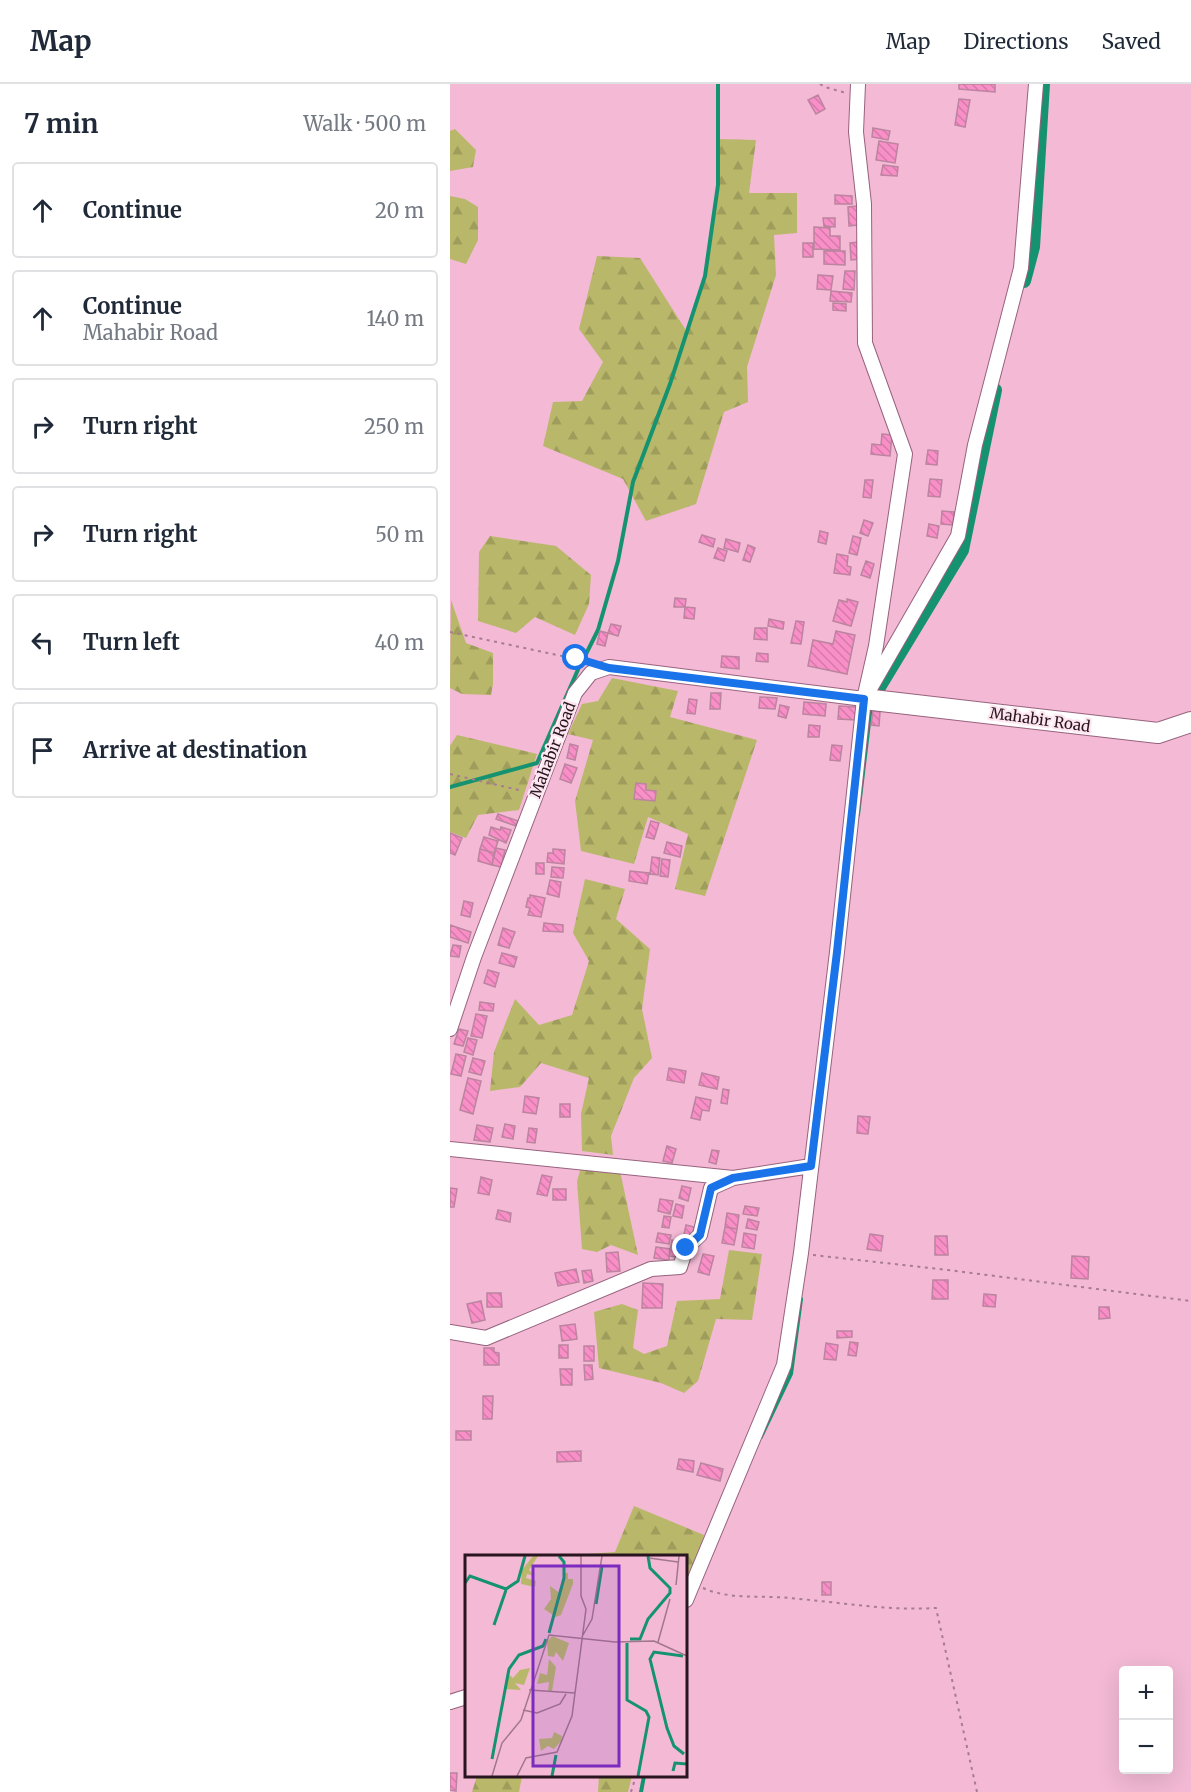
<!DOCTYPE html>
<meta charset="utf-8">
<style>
:root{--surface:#fff;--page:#f2f2f3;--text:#1f2937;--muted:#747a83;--line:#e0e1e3}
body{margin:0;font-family:Merriweather,serif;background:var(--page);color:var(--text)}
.controls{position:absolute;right:18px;bottom:18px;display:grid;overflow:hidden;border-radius:6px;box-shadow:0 6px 24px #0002}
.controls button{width:54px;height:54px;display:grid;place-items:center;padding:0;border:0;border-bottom:2px solid var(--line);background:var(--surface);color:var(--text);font:30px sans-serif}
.stop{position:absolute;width:18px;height:18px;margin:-14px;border:4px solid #1a73e8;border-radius:50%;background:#fff}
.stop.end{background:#1a73e8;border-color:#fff;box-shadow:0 2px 6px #0008}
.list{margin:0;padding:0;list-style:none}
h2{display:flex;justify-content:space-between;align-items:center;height:78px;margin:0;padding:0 24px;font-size:26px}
h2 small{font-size:20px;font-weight:400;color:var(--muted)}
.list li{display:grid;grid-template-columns:39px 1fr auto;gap:18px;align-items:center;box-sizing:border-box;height:96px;margin:0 12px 12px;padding:0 12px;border:2px solid var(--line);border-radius:6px}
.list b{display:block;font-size:22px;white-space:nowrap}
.list p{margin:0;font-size:20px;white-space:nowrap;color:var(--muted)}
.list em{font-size:20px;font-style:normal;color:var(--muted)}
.icon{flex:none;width:33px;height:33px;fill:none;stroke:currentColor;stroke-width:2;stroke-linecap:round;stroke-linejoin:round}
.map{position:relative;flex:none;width:741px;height:1708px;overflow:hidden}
header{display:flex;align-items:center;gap:36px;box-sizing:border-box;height:84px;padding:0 30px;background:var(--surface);border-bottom:2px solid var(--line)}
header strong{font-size:28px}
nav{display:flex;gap:33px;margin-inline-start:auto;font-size:21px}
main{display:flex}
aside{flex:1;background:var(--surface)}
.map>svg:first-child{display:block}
</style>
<header>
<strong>Map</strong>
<nav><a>Map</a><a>Directions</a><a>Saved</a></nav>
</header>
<main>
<aside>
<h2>7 min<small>Walk · 500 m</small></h2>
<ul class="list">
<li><svg class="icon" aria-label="ahead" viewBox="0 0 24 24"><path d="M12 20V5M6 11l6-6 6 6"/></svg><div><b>Continue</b></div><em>20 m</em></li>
<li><svg class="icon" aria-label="ahead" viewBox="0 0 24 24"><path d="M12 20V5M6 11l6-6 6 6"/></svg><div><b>Continue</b><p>Mahabir Road</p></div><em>140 m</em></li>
<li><svg class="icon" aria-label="right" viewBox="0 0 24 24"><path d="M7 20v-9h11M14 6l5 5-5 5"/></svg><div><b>Turn right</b></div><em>250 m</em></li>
<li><svg class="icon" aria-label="right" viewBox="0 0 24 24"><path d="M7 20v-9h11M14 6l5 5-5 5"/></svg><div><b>Turn right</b></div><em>50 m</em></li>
<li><svg class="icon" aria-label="left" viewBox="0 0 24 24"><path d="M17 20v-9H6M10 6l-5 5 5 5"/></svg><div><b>Turn left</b></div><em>40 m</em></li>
<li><svg class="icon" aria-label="arrive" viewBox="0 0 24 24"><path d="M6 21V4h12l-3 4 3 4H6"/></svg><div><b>Arrive at destination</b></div></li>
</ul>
</aside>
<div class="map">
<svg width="741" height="1708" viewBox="0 0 741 1708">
<defs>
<pattern id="forest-firs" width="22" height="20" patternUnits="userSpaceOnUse" patternTransform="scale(1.5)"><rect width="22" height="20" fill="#b9b86a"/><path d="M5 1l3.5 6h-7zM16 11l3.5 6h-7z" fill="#9f9d5b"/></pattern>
<pattern id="building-back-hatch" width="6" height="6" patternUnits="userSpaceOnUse" patternTransform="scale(1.5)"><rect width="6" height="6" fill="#f98fc7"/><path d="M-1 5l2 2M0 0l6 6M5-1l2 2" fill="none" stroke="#d57aaa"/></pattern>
</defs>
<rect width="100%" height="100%" fill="#f3b9d5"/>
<path fill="url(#forest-firs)" d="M 5,45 L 26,66 L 23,83 L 0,87 L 0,47 Z
M 268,55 L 306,56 L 299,109 L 347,109 L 347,149 L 324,151 L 326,191 L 297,283 L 298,318 L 274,328 L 246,420 L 196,437 L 173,395 L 93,362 L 103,318 L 132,317 L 153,278 L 129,245 L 147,172 L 190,174 L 237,248 L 255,192 L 268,101 Z
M 0,112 L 15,115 L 28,123 L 28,156 L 16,180 L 0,175 Z
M 40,452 L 106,462 L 141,491 L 139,520 L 125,551 L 85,533 L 66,549 L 28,537 L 29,468 Z
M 1,516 L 16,559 L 43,569 L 43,600 L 41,611 L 12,610 L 0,604 Z
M 162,594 L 228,607 L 220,633 L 307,656 L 255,812 L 225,805 L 238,750 L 198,733 L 184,780 L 131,767 L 125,717 L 143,656 L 118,650 L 132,620 L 148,617 Z
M 7,651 L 87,670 L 69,726 L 28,731 L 16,754 L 0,748 L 0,662 Z
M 135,795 L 175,805 L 166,835 L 200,865 L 192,925 L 202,974 L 184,994 L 161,1052 L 163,1071 L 132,1067 L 131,1030 L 139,994 L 91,979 L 70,1003 L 40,1007 L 44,968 L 65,915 L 89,941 L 122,931 L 139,877 L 123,849 Z
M 132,1080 L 170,1087 L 188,1171 L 161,1161 L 147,1168 L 132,1165 L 127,1097 Z
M 279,1166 L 312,1170 L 302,1236 L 266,1235 L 248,1297 L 234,1309 L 211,1299 L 149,1284 L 144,1228 L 172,1220 L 188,1226 L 183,1264 L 194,1270 L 217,1262 L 227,1217 L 270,1215 Z
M 184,1422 L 254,1451 L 242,1500 L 236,1505 L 236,1472 L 106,1472 L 165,1468 Z
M 27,1692 L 72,1692 L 69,1708 L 22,1708 Z
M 149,1692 L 182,1692 L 178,1708 L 148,1708 Z"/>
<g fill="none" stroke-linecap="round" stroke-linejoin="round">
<path stroke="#159371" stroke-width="4" d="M 136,570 L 148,546 L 168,477 L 183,398 L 220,300 L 255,192 L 268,101 L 268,0
M 0,703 L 87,679 L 130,581
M 408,731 L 421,622
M 311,1353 L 341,1290 L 351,1215
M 191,1708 L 194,1692"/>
<path stroke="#159371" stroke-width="14" d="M 574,197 L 583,163 L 593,0
M 426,608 L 512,466 L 545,306"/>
</g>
<path fill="url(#building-back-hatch)" stroke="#bb849f" stroke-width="1.5" d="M 509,0 L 545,0 L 545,8 L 509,5 Z
M 368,11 L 375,25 L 366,30 L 358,16 Z
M 509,15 L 520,16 L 515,43 L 505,41 Z
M 423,44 L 440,47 L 438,56 L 422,53 Z
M 429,57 L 448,60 L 445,79 L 426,76 Z
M 433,81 L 448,83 L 447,92 L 431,91 Z
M 385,111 L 402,112 L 402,120 L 385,120 Z
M 407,122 L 408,141 L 399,142 L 398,123 Z
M 373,134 L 385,134 L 385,143 L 374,142 Z
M 364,143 L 380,144 L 380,152 L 390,152 L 390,166 L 364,165 Z
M 409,158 L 410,175 L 401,176 L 400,159 Z
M 353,159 L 363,159 L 363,173 L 353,173 Z
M 374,167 L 395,167 L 395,181 L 374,180 Z
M 395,187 L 405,187 L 404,206 L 393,205 Z
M 368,191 L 383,192 L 381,206 L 367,205 Z
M 381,207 L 402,209 L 401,218 L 380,217 Z
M 383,219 L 396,220 L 396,227 L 383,226 Z
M 432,350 L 442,351 L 440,372 L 421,370 L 422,360 L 431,361 Z
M 478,366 L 488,367 L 487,381 L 476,380 Z
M 480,395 L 492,396 L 490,413 L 478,412 Z
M 415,396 L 423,396 L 421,414 L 413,413 Z
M 492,427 L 504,428 L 503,441 L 491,440 Z
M 414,436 L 423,439 L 418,452 L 410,449 Z
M 479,440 L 489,442 L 487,454 L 477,452 Z
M 370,447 L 378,449 L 376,460 L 368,458 Z
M 252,451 L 265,455 L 263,463 L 249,458 Z
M 403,452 L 411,454 L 407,471 L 399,469 Z
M 276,455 L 290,459 L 288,468 L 274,464 Z
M 298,461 L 305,464 L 300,478 L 293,476 Z
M 268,464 L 277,467 L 274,477 L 264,474 Z
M 387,470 L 398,472 L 397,482 L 401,483 L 400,491 L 384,489 Z
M 416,477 L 424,480 L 420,494 L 411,491 Z
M 225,514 L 236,515 L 235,523 L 224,523 Z
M 397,515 L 408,518 L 401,542 L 383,537 L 389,516 L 397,518 Z
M 235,523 L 245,524 L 244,535 L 234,534 Z
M 319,535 L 334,538 L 333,545 L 318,542 Z
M 346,537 L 354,538 L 351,560 L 341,559 Z
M 161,540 L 171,542 L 168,552 L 158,549 Z
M 305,544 L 317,544 L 317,556 L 304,555 Z
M 150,547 L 158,549 L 155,562 L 147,560 Z
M 386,547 L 405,551 L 397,590 L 358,582 L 363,556 L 383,560 Z
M 307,569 L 318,570 L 318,578 L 306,577 Z
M 272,572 L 289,573 L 289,585 L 271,583 Z
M 261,609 L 271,609 L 270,625 L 260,625 Z
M 310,613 L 327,614 L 325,625 L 309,624 Z
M 239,615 L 247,616 L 245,630 L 237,629 Z
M 354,618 L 376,620 L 375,632 L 353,630 Z
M 330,621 L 339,623 L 336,634 L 328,632 Z
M 389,622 L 407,623 L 406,636 L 388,635 Z
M 423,627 L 430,628 L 429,642 L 421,641 Z
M 359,641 L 370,642 L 369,653 L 358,653 Z
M 120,660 L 128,662 L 125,676 L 117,674 Z
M 382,661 L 392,662 L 390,677 L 380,676 Z
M 115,680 L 127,684 L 121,699 L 110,695 Z
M 186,699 L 196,700 L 196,706 L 206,707 L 205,717 L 184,715 Z
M 48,730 L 68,737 L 66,742 L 46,735 Z
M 201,737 L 209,739 L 204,755 L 196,753 Z
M 41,743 L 50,746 L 51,743 L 61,746 L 56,759 L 39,751 Z
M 0,749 L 12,754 L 5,771 L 0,769 Z
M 34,753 L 48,757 L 44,769 L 30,765 Z
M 217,758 L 232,762 L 230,773 L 214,769 Z
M 46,764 L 55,766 L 51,783 L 42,781 Z
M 30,765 L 44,769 L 42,781 L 28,777 Z
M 103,765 L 115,766 L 114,780 L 97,778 L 98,769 L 103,769 Z
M 202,773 L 210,774 L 208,791 L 200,790 Z
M 212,775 L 220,776 L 218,793 L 210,792 Z
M 86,779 L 94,779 L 94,790 L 86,790 Z
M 102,783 L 114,784 L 113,794 L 101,793 Z
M 180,787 L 199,789 L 197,800 L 179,797 Z
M 100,796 L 111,798 L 109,813 L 97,810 Z
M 80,811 L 95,814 L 91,833 L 78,831 L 80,824 L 76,823 L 78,814 L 80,814 Z
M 14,817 L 23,819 L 20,833 L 11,831 Z
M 94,839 L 113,841 L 113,848 L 93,847 Z
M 0,841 L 21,848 L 18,859 L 0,853 Z
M 53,844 L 65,848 L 59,864 L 48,861 Z
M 3,861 L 11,862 L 9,873 L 0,872 Z
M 52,869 L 67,873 L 64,883 L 49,879 Z
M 38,886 L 49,889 L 45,903 L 34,899 Z
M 30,918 L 44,920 L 43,927 L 29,926 Z
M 26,930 L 37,932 L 32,954 L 21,952 Z
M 9,945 L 18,947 L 13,962 L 4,960 Z
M 18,954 L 27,956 L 23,971 L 14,968 Z
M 6,970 L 16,972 L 11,992 L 1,990 Z
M 23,974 L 35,977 L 31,991 L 19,988 Z
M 219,984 L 236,987 L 234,999 L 217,996 Z
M 252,989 L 269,993 L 267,1005 L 249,1001 Z
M 18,994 L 31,997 L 23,1030 L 10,1026 Z
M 273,1005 L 279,1006 L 277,1020 L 271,1019 Z
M 75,1012 L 89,1014 L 86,1030 L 73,1028 Z
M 246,1013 L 261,1016 L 259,1027 L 252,1026 L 250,1036 L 241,1034 Z
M 110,1020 L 120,1020 L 120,1033 L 110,1033 Z
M 408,1032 L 420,1033 L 418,1050 L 407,1049 Z
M 55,1040 L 65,1042 L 63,1055 L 52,1053 Z
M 27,1041 L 43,1044 L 40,1058 L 24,1056 Z
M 79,1044 L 87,1045 L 85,1059 L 77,1058 Z
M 217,1062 L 226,1065 L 222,1079 L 213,1077 Z
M 262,1066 L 269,1067 L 266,1080 L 259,1078 Z
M 92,1091 L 102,1093 L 97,1112 L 87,1110 Z
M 31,1093 L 42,1096 L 39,1111 L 28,1109 Z
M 232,1102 L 241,1104 L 238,1117 L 229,1114 Z
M 0,1104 L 7,1105 L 4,1123 L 0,1123 Z
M 103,1105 L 116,1105 L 116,1116 L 103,1116 Z
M 210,1115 L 223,1117 L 220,1130 L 208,1127 Z
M 226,1120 L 234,1122 L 232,1134 L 223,1132 Z
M 295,1122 L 309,1124 L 307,1132 L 293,1130 Z
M 48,1126 L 61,1129 L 60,1138 L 46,1135 Z
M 277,1129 L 289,1131 L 287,1145 L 275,1143 Z
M 214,1132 L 221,1133 L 219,1144 L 212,1143 Z
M 298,1135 L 309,1138 L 307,1146 L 296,1144 Z
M 236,1141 L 244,1143 L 241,1157 L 233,1155 Z
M 275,1143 L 287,1145 L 284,1161 L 272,1159 Z
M 208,1149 L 221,1151 L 219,1160 L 206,1158 Z
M 294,1149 L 306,1151 L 304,1165 L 292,1163 Z
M 420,1150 L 433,1152 L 431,1167 L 417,1165 Z
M 485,1152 L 497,1152 L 498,1171 L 485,1171 Z
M 222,1156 L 229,1158 L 226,1173 L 219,1172 Z
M 206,1163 L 220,1165 L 219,1176 L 204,1174 Z
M 168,1168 L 170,1187 L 157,1188 L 156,1169 Z
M 253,1170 L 264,1172 L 259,1191 L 248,1188 Z
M 622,1172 L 639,1173 L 638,1195 L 621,1194 Z
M 126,1185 L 129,1198 L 108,1202 L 105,1189 Z
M 141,1186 L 143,1197 L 134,1199 L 132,1187 Z
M 483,1196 L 498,1196 L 498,1215 L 482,1215 Z
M 193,1199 L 213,1200 L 212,1224 L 192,1224 Z
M 37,1209 L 51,1209 L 52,1223 L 37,1223 Z
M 534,1210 L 546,1211 L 545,1223 L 533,1222 Z
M 31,1217 L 35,1236 L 22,1239 L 17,1220 Z
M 649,1223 L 659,1223 L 660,1234 L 649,1235 Z
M 125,1240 L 127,1255 L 112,1257 L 110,1242 Z
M 387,1247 L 402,1247 L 402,1253 L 387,1254 Z
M 400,1258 L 408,1259 L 406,1272 L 398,1271 Z
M 376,1259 L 388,1261 L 386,1276 L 374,1275 Z
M 109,1261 L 118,1261 L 118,1274 L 109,1274 Z
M 134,1262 L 144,1262 L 144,1277 L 134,1277 Z
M 34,1264 L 44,1264 L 44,1268 L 49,1269 L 49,1281 L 34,1281 Z
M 134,1281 L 142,1281 L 143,1295 L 135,1296 Z
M 110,1285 L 122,1285 L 122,1301 L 111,1301 Z
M 33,1312 L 43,1312 L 42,1335 L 33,1335 Z
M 6,1347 L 21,1347 L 21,1356 L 6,1356 Z
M 131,1367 L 131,1377 L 107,1378 L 107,1368 Z
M 229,1375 L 244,1377 L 243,1388 L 227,1385 Z
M 251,1379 L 273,1385 L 270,1397 L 247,1391 Z
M 372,1498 L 381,1498 L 381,1511 L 372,1511 Z
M 0,1689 L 7,1689 L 6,1707 L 0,1706 Z"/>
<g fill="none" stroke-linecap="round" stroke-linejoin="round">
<g stroke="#97637e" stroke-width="16">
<path id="street" d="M 421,603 L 508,452 L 525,361 L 571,184 L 586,0
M 0,945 L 24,873 L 125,609 L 141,589 L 159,583 L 414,615
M 0,1065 L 283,1094 L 361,1082
M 0,1248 L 36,1254 L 201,1185 L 230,1183 L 236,1164 L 250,1151 L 261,1104 L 281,1095
M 236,1516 L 334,1281 L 351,1169 L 387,868 L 414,615 L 426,562 L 455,370 L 415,259 L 414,120 L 406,48 L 408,0
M 0,1618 L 16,1613"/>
</g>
<g stroke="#97637e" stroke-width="22">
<path id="secondary" d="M 414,615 L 708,649 L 741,638"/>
</g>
<path stroke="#a77b91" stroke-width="2" stroke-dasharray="3 4.5" stroke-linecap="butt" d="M 370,0 L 375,3 L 396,9
M 0,548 L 135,577
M 0,690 L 73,707
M 363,1171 L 498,1186 L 741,1217
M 253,1504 C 279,1516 311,1511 339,1514 C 389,1518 436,1527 486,1524 L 527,1708
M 181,1708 L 186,1692"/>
<use href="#street" stroke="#fff" stroke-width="14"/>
<use href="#secondary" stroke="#fff" stroke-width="20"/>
</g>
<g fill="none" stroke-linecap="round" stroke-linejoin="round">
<path stroke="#1a73e8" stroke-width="8" d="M 126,574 L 159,584 L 414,615 L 387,868 L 361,1082 L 283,1094 L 261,1104 L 250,1151 L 236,1164"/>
</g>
<g text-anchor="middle" stroke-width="4.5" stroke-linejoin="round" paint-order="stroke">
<g font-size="15" fill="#29151f" stroke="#fee6f1">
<text transform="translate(590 636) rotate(8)" y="5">Mahabir Road</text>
<text transform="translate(103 666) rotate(-69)" y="5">Mahabir Road</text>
</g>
</g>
<g transform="translate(15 1471)">
<rect width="222" height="222" fill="#f3b9d5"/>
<path d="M 68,1 L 73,1 L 64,15 L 70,21 L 62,19 L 61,23 L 71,26 L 70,32 L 56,29 L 57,15 ZM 99,18 L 103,18 L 103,24 L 108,24 L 108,29 L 96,60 L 91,62 L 79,54 L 86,44 L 85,31 L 96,39 ZM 87,81 L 104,88 L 98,106 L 91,97 L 89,102 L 83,101 L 82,87 ZM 84,104 L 91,112 L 87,136 L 83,136 L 84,127 L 72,129 L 75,118 L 82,120 ZM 65,113 L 59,130 L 50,128 L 56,135 L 39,134 L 42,118 L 48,123 L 55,115 ZM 89,177 L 97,181 L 96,186 L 89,194 L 83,191 L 76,196 L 74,184 L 87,183 Z" fill="#b9b86a"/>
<path fill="none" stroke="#159371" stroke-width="3" d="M 0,28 L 5,21 L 41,34 L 53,26 L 60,1M 131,49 L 137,11M 29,70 L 41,35M 84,78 L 99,23 L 99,7 L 94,1M 165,84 L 175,84 L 183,64 L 205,38 L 205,33 L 185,13 L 183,1M 162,88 L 162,145 L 181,156 L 184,162 L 173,221M 218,101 L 189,97 L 185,104 L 202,173 L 209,191 L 219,199M 27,204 L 44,114 L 54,100 L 78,91 L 81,84M 208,216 L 210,208 L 222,209M 87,221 L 91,200"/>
<path fill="none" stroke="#a2778c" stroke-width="1.5" d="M 184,3 L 213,7M 211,30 L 214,1M 118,80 L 127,64 L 137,1M 193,87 L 205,44M 64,135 L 110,138M 58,155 L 72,158 L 95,149 L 101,139M 27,221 L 37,188 L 56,165 L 84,80 L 150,87 L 189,86 L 222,101M 52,221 L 61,203 L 92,197 L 107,161 L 121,54 L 116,41 L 116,1"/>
<path fill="#7b2cbf" fill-opacity="0.15" stroke="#7b2cbf" stroke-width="3" d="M 68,11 L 154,11 L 154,211 L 68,211 Z"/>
<rect width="222" height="222" fill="none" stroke="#29151f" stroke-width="3"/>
</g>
</svg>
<div class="controls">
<button>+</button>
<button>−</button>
</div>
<div class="stop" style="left:126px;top:574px"></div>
<div class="stop end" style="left:236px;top:1164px"></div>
</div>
</main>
